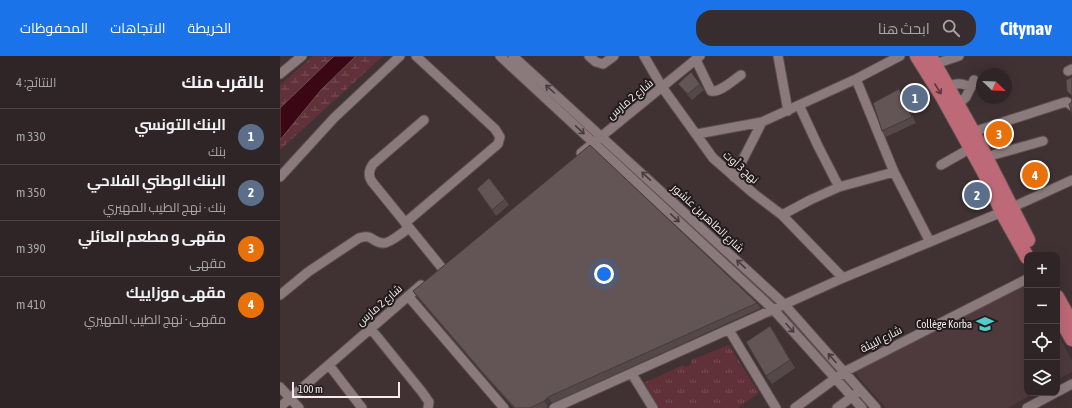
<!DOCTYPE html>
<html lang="ar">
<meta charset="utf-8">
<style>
:root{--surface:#302526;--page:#382d2e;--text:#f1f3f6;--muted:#a8a5a7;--line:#4b4243;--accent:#1a73e8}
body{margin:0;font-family:"Asap Condensed",Cairo,sans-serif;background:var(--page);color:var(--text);direction:rtl}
.controls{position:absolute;right:12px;bottom:12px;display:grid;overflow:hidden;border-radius:8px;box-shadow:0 4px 16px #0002}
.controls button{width:36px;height:36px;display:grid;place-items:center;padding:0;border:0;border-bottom:1px solid var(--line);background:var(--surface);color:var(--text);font:20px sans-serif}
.compass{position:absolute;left:696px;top:12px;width:36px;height:36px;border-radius:50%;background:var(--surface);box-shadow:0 4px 16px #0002;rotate:113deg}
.scale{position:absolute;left:12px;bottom:10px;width:108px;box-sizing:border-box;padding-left:4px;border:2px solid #f5ebec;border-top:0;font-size:11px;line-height:14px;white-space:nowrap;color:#f5ebec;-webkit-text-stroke:3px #221b1c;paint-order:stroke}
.you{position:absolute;left:324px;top:218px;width:14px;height:14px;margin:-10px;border:3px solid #fff;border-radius:50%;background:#1a73e8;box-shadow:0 0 0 6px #1a73e833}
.badge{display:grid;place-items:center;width:26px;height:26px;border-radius:50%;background:var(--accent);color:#fff;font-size:13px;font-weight:700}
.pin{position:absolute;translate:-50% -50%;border:2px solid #fff;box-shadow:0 1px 4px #0006}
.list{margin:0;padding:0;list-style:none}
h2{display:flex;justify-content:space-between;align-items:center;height:52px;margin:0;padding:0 16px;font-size:17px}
h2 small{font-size:13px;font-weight:400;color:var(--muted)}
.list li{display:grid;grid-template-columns:26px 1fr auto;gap:12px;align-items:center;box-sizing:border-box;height:56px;padding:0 16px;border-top:1px solid var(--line)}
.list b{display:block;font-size:15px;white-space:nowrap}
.list p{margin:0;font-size:13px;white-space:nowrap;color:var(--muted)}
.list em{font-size:13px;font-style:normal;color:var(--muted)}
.icon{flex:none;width:22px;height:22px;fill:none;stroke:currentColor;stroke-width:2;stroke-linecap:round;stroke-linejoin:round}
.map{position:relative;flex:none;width:792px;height:352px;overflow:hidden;direction:ltr}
header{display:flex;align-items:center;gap:24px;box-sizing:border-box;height:56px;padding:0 20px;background:var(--accent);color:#fff}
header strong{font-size:19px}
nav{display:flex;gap:22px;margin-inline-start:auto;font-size:14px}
.search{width:280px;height:36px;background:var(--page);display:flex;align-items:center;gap:10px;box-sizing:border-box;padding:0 14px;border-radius:16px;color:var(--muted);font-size:15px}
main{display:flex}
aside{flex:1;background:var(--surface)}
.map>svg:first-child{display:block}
</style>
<header>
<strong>Citynav</strong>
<div class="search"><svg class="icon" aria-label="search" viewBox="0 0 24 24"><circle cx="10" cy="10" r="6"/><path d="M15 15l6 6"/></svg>ابحث هنا</div>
<nav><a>الخريطة</a><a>الاتجاهات</a><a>المحفوظات</a></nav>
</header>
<main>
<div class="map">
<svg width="792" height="352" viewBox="0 0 792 352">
<defs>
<pattern id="grass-tufts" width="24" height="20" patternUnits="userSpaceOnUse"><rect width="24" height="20" fill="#603138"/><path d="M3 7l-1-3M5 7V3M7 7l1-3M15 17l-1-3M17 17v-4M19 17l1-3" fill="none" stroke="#774f55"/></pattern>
<pattern id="wetland-marsh" width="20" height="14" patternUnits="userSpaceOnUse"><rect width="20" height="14" fill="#603138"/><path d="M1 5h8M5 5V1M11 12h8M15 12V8" fill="none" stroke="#774f55"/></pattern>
</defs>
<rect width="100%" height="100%" fill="#403133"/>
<path fill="#4e3a3d" d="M 747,227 L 747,337 L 754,337 L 728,352 L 606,352 L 579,322 L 575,315 L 578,310 Z
M 777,276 L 792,305 L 792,316 L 777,324 Z"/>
<path fill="url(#grass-tufts)" d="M 449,289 L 479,337 L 458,352 L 379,352 L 364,327 L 403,309 L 405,311 L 411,308 L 411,304 Z"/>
<path fill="url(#wetland-marsh)" d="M 33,0 L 54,0 L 0,52 L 0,29 Z
M 76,0 L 103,0 L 0,94 L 0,84 L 41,34 Z"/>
<path fill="#3c0715" stroke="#744b56" d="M 54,0 L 76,0 L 41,34 L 0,84 L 0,52 Z"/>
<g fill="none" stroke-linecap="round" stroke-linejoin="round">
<g stroke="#5c5051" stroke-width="11">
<path id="minor" d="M 220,0 L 493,253 L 582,352
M 233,0 L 504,248 L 596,352
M 309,0 L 316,6 L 323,8 L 334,0
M 364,0 L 382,31 L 433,102 L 473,137 L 502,159 L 563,222
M 498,0 L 508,55
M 416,4 L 431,35 C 440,37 453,24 461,19
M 655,8 L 679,0
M 788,15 L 792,13
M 0,18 L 22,0
M 576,23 L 614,116 L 650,186
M 669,30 C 678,27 682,27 691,31
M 678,48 L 686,41 L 694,24
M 519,49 L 538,90 L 559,131
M 144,64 L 93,108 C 88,115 88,121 93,127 L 162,212
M 693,76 L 782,47 L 787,46 L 792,50
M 417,78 L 482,66 L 576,23 L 620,0
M 301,97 L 420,0
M 706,101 L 763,85
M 661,109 L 691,92
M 0,121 L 54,62 L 120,0
M 454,121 L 482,66
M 502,159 L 530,144 L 559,131 L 614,116
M 125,167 L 218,88 L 220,81 L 215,73 L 136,0
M 0,239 L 28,216 L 79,182 C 93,177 93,188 104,187 C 110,187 123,176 129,172
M 128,240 L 224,352
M 91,273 L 142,336 L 149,346 L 148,352
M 449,274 L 496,352
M 49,309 L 82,352
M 352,318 L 373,352
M 0,331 L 19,352
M 777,336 L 792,328
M 0,351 L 141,229
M 274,352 L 563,222 L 722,156 L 792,124
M 515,352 L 564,316 L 747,223
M 557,352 L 577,337
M 747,352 L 775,337"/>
</g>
<g stroke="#5c5051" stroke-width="16">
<path id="highway" d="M 637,0 L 662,40 L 704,116 L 722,156 L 747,201
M 650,0 L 693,76 L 748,184
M 777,241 L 792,268
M 779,260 L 792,283"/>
</g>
<use href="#minor" stroke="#8b7a7c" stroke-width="9"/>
<use href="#highway" stroke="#be6977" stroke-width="14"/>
</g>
<path fill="#554849" d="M 411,16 L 424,34 L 412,44 L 398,28 Z
M 623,39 L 636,67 L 606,81 L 602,75 Z
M 197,133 L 225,143 L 229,149 L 216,160 Z
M 133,235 L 477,247 L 481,252 L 272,347 L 268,351 L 266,352 L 234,352 L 209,325 L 137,241 Z
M 490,270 L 495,277 L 515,312 L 492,328 L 486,320 Z"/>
<path fill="#453b3c" d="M 619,33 L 623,39 L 636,67 L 632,61 Z
M 490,270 L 495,277 L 515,312 L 510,304 Z
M 268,341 L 272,347 L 268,351 L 264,345 Z"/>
<path fill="#635455" stroke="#453b3c" d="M 411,16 L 420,28 L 408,38 L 398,28 Z
M 792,21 L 792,40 L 787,35 L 786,24 Z
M 619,33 L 632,61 L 602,75 L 593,47 Z
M 792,44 L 792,59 L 789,48 L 792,46 Z
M 310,89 L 477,247 L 268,341 L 264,345 L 250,352 L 235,352 L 205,319 L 133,235 Z
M 209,122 L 225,143 L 212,154 L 197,133 Z
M 490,270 L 510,304 L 486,320 L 466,286 Z"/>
<defs><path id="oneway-shaft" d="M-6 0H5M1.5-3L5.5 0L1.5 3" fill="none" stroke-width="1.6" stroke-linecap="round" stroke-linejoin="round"/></defs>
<g stroke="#473c3e">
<use href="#oneway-shaft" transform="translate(270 33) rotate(-138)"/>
<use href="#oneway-shaft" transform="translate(300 74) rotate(43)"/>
<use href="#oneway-shaft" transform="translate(366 120) rotate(-137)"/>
<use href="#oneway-shaft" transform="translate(395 162) rotate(43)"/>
<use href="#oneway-shaft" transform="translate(461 208) rotate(-137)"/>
<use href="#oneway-shaft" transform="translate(510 272) rotate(48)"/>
<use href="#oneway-shaft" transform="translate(552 302) rotate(-131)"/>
</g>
<use stroke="#59363c" href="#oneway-shaft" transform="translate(658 33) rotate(58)"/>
<defs>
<g id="school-bare" transform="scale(1.38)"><path d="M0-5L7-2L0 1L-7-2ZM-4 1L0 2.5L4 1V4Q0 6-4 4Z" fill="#54cdc8" stroke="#221b1c" stroke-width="2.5" paint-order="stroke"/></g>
</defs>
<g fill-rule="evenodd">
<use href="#school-bare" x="705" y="268"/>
</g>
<g text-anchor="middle" stroke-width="4" stroke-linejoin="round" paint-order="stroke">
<g font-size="11" fill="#f5ebec" stroke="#221b1c">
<text transform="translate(350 43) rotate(-40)" y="4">شارع 2 مارس</text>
<text transform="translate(461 111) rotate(41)" y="4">نهج 3 أوت</text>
<text transform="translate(428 162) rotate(43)" y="4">شارع الطاهر بن عاشور</text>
<text transform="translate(99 249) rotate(-41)" y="4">شارع 2 مارس</text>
<text transform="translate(601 283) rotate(-27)" y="4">شارع البيئة</text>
</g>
<g font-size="11" fill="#f5ebec" stroke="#221b1c" text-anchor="end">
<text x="692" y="272">Collège Korba</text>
</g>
</g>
</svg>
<div class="controls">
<button>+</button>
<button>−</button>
<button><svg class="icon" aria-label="locate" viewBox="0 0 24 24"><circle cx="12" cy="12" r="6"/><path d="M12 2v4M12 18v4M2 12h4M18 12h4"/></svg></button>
<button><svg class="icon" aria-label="layers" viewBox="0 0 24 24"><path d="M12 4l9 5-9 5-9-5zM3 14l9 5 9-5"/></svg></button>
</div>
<svg class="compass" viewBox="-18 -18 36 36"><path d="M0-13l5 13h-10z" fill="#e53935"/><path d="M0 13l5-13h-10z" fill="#a8a5a7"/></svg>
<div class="scale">100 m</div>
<div class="you"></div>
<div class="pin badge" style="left:635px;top:42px;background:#5c6f8a">1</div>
<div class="pin badge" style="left:697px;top:139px;background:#5c6f8a">2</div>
<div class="pin badge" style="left:719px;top:78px;background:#e8710a">3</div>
<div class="pin badge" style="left:755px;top:119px;background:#e8710a">4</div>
</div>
<aside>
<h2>بالقرب منك<small>النتائج: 4</small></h2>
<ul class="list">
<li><span class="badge" style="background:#5c6f8a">1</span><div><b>البنك التونسي</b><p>بنك</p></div><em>330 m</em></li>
<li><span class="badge" style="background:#5c6f8a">2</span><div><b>البنك الوطني الفلاحي</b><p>بنك · نهج الطيب المهيري</p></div><em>350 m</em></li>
<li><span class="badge" style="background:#e8710a">3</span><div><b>مقهى و مطعم العائلي</b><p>مقهى</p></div><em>390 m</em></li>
<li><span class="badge" style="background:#e8710a">4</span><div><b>مقهى موزاييك</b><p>مقهى · نهج الطيب المهيري</p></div><em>410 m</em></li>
</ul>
</aside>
</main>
